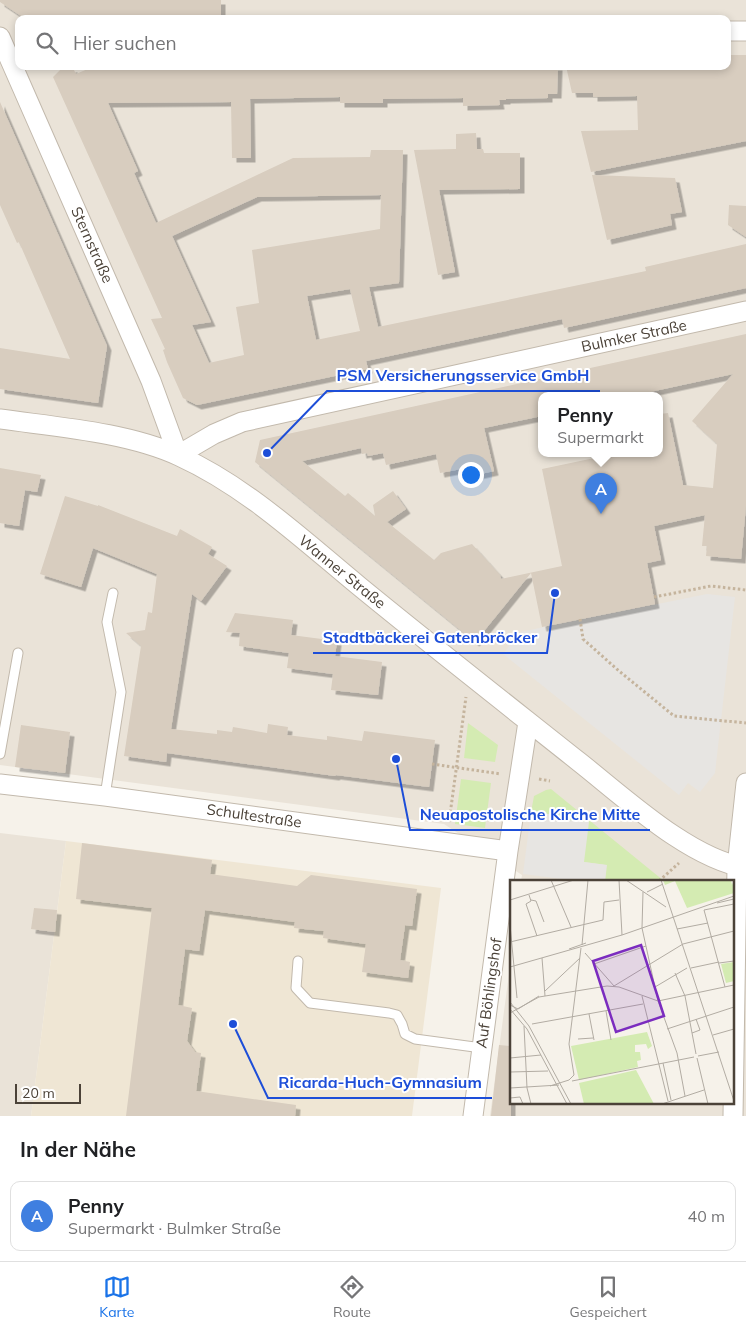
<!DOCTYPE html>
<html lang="de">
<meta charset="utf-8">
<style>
:root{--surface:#fff;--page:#f6f6f6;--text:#202124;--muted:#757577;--line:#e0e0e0;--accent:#1a73e8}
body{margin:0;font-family:Mulish,sans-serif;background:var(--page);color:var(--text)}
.scale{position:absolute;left:15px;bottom:12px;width:66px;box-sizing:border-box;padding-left:5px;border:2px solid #4b4238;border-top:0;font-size:14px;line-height:18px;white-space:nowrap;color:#4b4238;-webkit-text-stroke:4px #fff;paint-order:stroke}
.you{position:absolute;left:470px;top:474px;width:18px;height:18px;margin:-12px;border:4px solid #fff;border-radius:50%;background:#1a73e8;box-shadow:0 0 0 8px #1a73e833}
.badge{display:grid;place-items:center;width:32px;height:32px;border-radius:50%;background:var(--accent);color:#fff;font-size:16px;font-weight:700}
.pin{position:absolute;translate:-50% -41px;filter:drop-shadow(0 1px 2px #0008)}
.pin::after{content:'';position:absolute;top:26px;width:18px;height:15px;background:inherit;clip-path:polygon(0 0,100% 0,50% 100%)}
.popup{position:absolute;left:538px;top:392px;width:125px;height:65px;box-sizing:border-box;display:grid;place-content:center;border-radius:10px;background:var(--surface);filter:drop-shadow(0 1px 4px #0005);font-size:16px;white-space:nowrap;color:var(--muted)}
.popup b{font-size:19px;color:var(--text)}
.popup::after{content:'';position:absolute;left:50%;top:100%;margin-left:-10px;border:10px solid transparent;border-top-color:var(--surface)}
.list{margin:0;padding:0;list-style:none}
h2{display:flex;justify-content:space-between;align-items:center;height:65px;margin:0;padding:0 20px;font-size:21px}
h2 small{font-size:16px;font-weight:400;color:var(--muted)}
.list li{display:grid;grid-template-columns:32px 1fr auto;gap:15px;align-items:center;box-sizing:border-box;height:70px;margin:0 10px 10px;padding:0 10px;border:1px solid var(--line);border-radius:10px}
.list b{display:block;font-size:19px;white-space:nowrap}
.list p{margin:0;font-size:16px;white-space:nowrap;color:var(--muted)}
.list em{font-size:16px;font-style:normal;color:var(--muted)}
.icon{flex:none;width:28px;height:28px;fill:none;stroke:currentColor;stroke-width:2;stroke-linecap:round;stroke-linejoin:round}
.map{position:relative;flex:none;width:746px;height:1116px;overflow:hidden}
.search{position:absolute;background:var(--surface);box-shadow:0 2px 8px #0003;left:15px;right:15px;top:15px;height:55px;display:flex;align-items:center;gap:12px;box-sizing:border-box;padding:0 18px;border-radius:10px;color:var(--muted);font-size:19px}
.sheet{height:145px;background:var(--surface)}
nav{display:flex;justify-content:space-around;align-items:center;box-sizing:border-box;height:70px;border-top:1px solid var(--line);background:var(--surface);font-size:14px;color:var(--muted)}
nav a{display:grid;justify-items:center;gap:2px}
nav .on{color:var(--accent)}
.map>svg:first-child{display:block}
</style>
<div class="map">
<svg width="746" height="1116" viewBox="0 0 746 1116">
<defs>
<filter id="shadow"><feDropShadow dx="4.5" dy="4.5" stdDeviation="0" flood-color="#0004"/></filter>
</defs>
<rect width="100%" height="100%" fill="#f6f2ea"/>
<path fill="#eae3d8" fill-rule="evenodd" d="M 0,0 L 746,0 L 746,1116 L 490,1116 L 511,959 L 511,1102 L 732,1102 L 732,881 L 521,881 L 522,875 L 444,824 L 0,765 ZM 19,19 L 727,19 L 727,66 L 19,66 ZM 542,395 L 660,395 L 660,453 L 542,453 Z
M 0,833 L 66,841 L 31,1116 L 0,1116 Z"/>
<path fill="#efe6d4" d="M 66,841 L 441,888 L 412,1116 L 31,1116 Z"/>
<path fill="#d4ebb2" d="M 468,723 L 498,745 L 495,762 L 464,758 Z
M 461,779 L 491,783 L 485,828 L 455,824 Z
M 551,789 L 664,881 L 605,881 L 606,865 L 584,862 L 568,817 L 531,812 L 534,796 L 546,790 Z"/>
<path fill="#e7e5e2" d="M 707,594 L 735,597 L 715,773 L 700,792 L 688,783 L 679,795 L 503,654 L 520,632 Z
M 531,812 L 568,817 L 568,820 L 589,822 L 584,862 L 607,865 L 605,881 L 578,881 L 523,874 Z"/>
<path fill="#d8cdbf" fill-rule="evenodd" filter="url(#shadow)" d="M 0,0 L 221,0 L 221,16 L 24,18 L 0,2 Z
M 727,55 L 746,55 L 746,141 L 591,172 L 581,131 L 638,130 L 637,96 L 593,97 L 593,93 L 572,93 L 566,66 L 727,66 Z
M 183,66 L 558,66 L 557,94 L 548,94 L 548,98 L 506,99 L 506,100 L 499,100 L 500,105 L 463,106 L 463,98 L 383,99 L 383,103 L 340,103 L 340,97 L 250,99 L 251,158 L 232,158 L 231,102 L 108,103 L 138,171 L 134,173 L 156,223 L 293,158 L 370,157 L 371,150 L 403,150 L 399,283 L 369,287 L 378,327 L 646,271 L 645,267 L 746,244 L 746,288 L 564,328 L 562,319 L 366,361 L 368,369 L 197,405 L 183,398 L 167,362 L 163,350 L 165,349 L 151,319 L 162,318 L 53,77 L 62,68 L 73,68 L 76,74 L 90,68 ZM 381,195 L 380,229 L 252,250 L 259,303 L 236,307 L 244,355 L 209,363 L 192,325 L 211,322 L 172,236 L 257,197 ZM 350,289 L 360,331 L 316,340 L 307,296 Z
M 0,102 L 107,346 L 98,403 L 0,389 L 0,348 L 70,359 L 19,242 L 17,243 L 0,205 Z
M 476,133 L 477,149 L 483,149 L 484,153 L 520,153 L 520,189 L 439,190 L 455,272 L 438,275 L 414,150 L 456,149 L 456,134 Z
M 592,175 L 675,178 L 682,212 L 670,214 L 672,225 L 607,240 Z
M 729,205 L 746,206 L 746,237 L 728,225 Z
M 746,334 L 746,506 L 741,559 L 706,556 L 707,546 L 702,546 L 705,515 L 654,526 L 661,560 L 647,563 L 655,604 L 542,627 L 531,573 L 475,642 L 255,462 L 260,440 ZM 733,374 L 692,421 L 717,444 L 713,488 L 683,485 L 668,413 L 660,414 L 660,453 L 603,453 L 604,456 L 542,469 L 562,566 L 501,579 L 500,575 L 472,544 L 441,553 L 434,560 L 387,522 L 406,509 L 393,491 L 373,505 L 375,516 L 348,493 L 345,496 L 302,461 L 361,448 L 362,454 L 367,453 L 368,456 L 383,453 L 386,465 L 436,454 L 440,473 L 461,469 L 463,478 L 494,471 L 484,428 L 542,416 L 542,395 L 636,395 Z
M 0,468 L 41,475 L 37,492 L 25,490 L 19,526 L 0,523 Z
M 65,496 L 98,506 L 98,505 L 177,536 L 180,529 L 212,547 L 208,554 L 227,566 L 201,601 L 192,594 L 171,729 L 217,734 L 217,730 L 232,732 L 233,727 L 267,733 L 268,724 L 288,727 L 287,735 L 327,740 L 327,736 L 362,741 L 364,731 L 435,740 L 429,787 L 336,775 L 335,776 L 167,753 L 166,762 L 124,756 L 141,646 L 126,633 L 145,630 L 148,612 L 152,613 L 157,574 L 93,548 L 81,587 L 40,574 Z
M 235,613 L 293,620 L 291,635 L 337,641 L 335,656 L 382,662 L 378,695 L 331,690 L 333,674 L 287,668 L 289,653 L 239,646 L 240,633 L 226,632 Z
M 21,725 L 70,732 L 65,773 L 15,767 Z
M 82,843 L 212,860 L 210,874 L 297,886 L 311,875 L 417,889 L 412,926 L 405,925 L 400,960 L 410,962 L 408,978 L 362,972 L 366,944 L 323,938 L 324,931 L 294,928 L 295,922 L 205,910 L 199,951 L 185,949 L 178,1005 L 192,1008 L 187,1041 L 195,1052 L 201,1053 L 196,1091 L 296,1105 L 295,1116 L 126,1116 L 152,908 L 76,899 Z
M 34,908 L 57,910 L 55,932 L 31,929 Z
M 499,1045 L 511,1046 L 511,1116 L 491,1116 Z"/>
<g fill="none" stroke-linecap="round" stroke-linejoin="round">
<g stroke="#c2b9ac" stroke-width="11">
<path id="lane" d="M 0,754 L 18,653
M 105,796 L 121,692 L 107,622 L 113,593
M 298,961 L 296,988 L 310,1003 L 389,1013 L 397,1015 L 402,1024 L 405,1034 L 415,1039 L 482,1048"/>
</g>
<g stroke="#c2b9ac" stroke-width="21">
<path id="street" d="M 727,31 L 746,31
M 0,37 L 151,381 L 178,455
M 0,419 C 56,427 127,432 179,456 C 247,487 302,539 359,586 C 431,645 505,703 578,761 C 624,797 688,858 746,868
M 178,455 L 214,434 L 242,422 L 746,311
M 0,784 L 105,796 L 508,851
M 473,1116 L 508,851 L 528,722
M 733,1116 L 737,867 L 746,783"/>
</g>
<path stroke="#c5b49d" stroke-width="3" stroke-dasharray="2.5 2.5" stroke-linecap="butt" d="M 654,597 L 711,586 L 746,590
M 580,619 L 583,639 L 619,671 L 674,716 L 746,723
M 432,764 L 501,774
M 539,779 L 550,781
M 449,822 L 466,697
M 659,881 L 679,863"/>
<use href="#lane" stroke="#fff" stroke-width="9"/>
<use href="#street" stroke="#fff" stroke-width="19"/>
</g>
<g text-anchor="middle" stroke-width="4" stroke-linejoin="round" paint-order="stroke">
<g font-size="15" fill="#4b4238" stroke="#fff">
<text transform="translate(92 245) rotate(66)" y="5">Sternstraße</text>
<text transform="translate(634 336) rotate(-12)" y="5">Bulmker Straße</text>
<text transform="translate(342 572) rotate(39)" y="5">Wanner Straße</text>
<text transform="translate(254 816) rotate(8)" y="5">Schultestraße</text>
<text transform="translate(489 993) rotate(-82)" y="5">Auf Böhlingshof</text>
</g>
</g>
<g transform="translate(510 880)">
<rect width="224" height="224" fill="#f6f2ea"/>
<path d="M 153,0 L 221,0 L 222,5 L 224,0 L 224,13 L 177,28 L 165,1 L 155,5 ZM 224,82 L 224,101 L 216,103 L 211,84 ZM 137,152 L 142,166 L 138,169 L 136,164 L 125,165 L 125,172 L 130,172 L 131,180 L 127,181 L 128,187 L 69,200 L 61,166 ZM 126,190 L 144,224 L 74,224 L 69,203 Z" fill="#d4ebb2"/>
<path fill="none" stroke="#b2aca3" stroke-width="1" d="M 41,0 L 61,47M 109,0 L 112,55M 116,0 L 156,27M 151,0 L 224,221M 133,12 L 132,48 L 148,121 L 167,173 L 175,216M 137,12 L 153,4M 19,15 L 21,21 L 16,24 L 27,56M 0,20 L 64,0M 21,20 L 26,21 L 34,42M 207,23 L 224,19M 0,45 L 7,118M 167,49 L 198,43M 0,62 L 93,40 L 94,22 L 109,20M 72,65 L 78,0M 59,69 L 76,63M 75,73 L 104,106M 32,78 L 35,116M 209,83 L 224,81M 84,84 L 136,66M 0,87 L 112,55 L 224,16M 181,88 L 209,82M 165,93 L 175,116 L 186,174M 104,106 L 173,64 L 224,51M 145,107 L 177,88M 215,107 L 194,30 L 224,24M 35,111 L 70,78M 132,116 L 158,221M 0,122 L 19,146 L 61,224M 0,125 L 8,129 L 29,116M 0,129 L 17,149 L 57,224M 96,131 L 101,160M 0,133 L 29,117 L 97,106 L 109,107 L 148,121 L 224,105M 79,134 L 84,160M 22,144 L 133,124M 14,146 L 17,208 L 21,224M 157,149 L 224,127M 182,153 L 190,150 L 186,139M 203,155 L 224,149M 68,159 L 83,158M 188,176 L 209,172M 0,178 L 31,175M 187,178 L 198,224M 153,183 L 161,220M 0,192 L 38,191M 62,201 L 184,177M 40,206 L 59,200 L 64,195 L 59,164 L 71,68M 0,208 L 49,205M 0,218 L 10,217 L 13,224M 152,224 L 194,210"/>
<path fill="#7b2cbf" fill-opacity="0.15" stroke="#7b2cbf" stroke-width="2.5" d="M 131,65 L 154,136 L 106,152 L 83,81 Z"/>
<rect width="224" height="224" fill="none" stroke="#4b4238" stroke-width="2.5"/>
</g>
<path fill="none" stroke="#1d4ed8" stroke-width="2" d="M267 453L327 391H600M555 593L547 653H313M396 759L410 830H650M233 1024L268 1098H492"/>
<g fill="#1d4ed8" stroke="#fff" stroke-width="2">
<circle cx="267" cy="453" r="5"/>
<circle cx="555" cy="593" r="5"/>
<circle cx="396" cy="759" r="5"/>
<circle cx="233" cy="1024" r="5"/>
</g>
<g font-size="16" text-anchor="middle" font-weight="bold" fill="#1d4ed8" stroke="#fff" stroke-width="4" stroke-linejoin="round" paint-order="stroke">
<text x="463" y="381">PSM Versicherungsservice GmbH</text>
<text x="430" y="643">Stadtbäckerei Gatenbröcker</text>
<text x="530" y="820">Neuapostolische Kirche Mitte</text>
<text x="380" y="1088">Ricarda-Huch-Gymnasium</text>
</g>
</svg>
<div class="scale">20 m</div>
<div class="you"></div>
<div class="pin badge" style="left:601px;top:514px;background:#3f7fe0">A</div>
<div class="popup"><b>Penny</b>Supermarkt</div>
<div class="search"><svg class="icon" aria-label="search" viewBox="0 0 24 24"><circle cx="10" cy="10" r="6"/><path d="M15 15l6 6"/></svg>Hier suchen</div>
</div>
<section class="sheet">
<h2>In der Nähe<small></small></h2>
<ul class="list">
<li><span class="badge" style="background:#3f7fe0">A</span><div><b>Penny</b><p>Supermarkt · Bulmker Straße</p></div><em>40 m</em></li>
</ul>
</section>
<nav>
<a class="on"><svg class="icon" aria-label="map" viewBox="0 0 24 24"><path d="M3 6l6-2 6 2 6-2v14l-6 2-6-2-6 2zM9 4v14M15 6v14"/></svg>Karte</a>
<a><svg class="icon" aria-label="directions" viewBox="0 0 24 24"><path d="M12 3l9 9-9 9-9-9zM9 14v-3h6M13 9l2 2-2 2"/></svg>Route</a>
<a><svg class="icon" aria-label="saved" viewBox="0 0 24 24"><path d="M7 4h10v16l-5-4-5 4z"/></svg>Gespeichert</a>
</nav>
